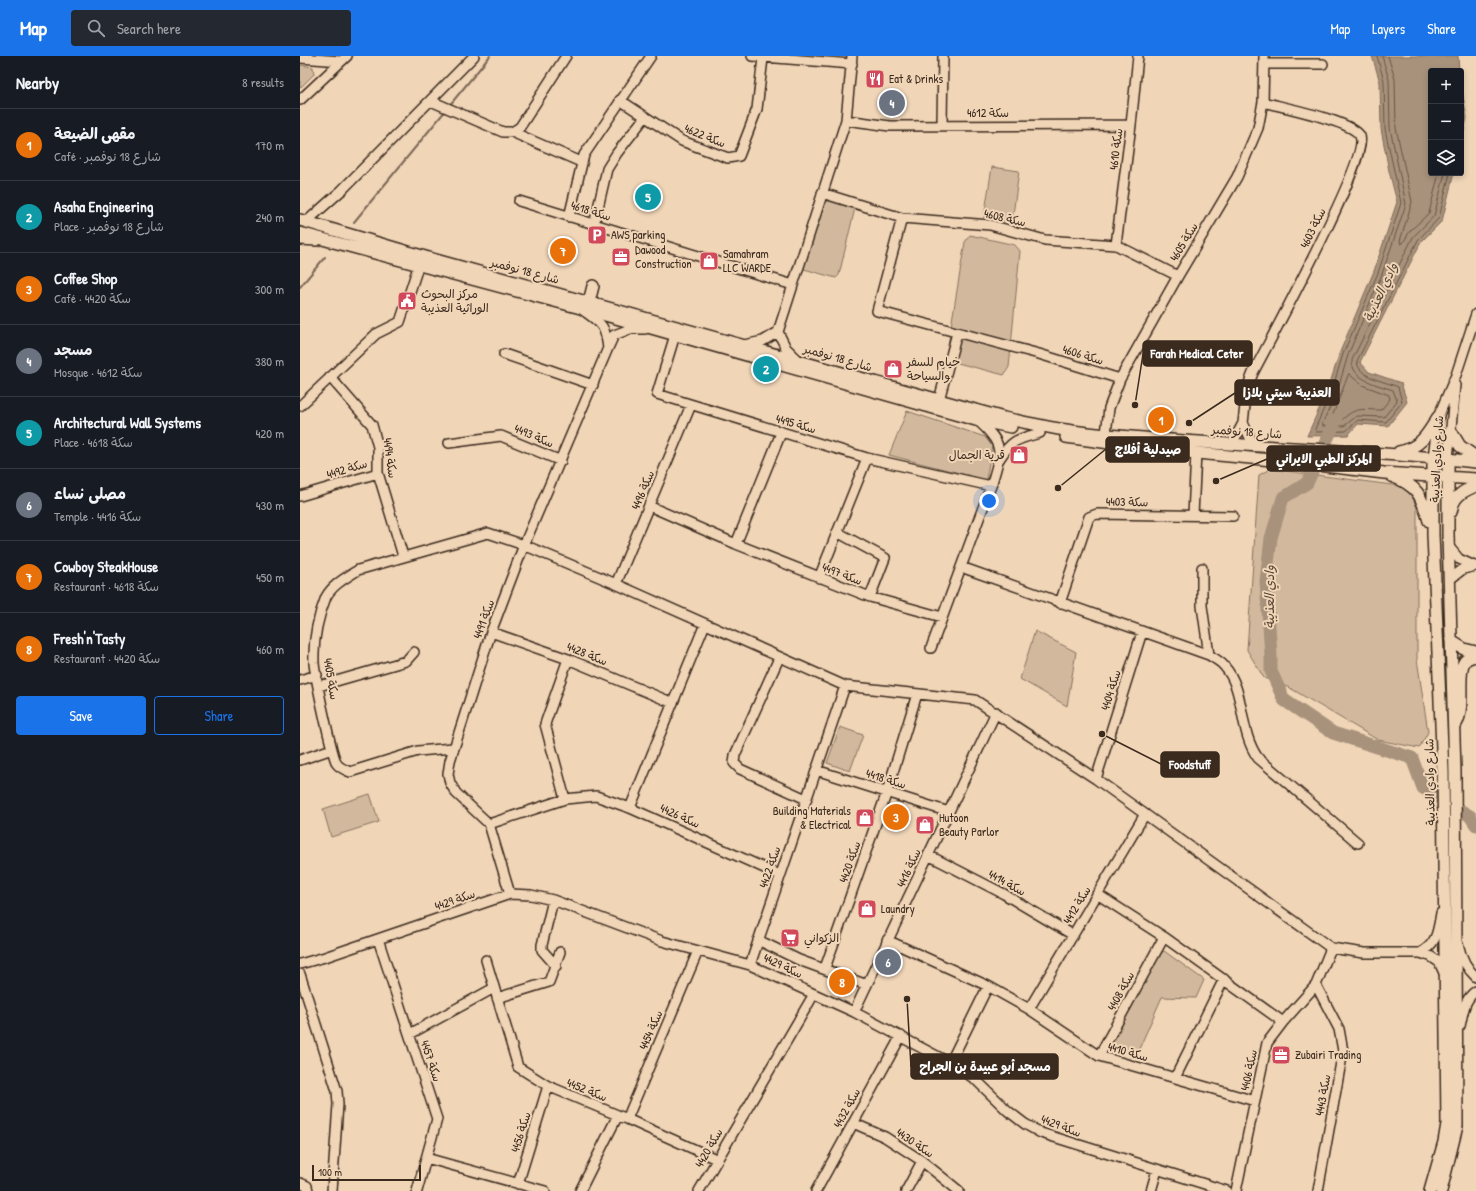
<!DOCTYPE html>
<meta charset="utf-8">
<style>
:root{--surface:#171b24;--page:#242831;--text:#f1f3f6;--muted:#9ea1a6;--line:#363941;--accent:#1a73e8}
body{margin:0;font-family:"Patrick Hand","Playpen Sans Arabic",sans-serif;background:var(--page);color:var(--text)}
.controls{position:absolute;right:12px;top:12px;display:grid;overflow:hidden;border-radius:4px;box-shadow:0 2px 6px #0003}
.controls button{width:36px;height:36px;display:grid;place-items:center;padding:0;border:0;border-bottom:1px solid var(--line);background:var(--surface);color:var(--text);font:20px sans-serif}
.scale{position:absolute;left:12px;bottom:10px;width:109px;box-sizing:border-box;padding-left:4px;border:2px solid #3b2a1e;border-top:0;font-size:11px;line-height:14px;white-space:nowrap;color:#3b2a1e;-webkit-text-stroke:3px #f0d5b7;paint-order:stroke}
.you{position:absolute;left:689px;top:445px;width:14px;height:14px;margin:-10px;border:3px solid #fff;border-radius:50%;background:#1a73e8;box-shadow:0 0 0 6px #1a73e833}
.badge{display:grid;place-items:center;width:26px;height:26px;border-radius:50%;background:var(--accent);color:#fff;font-size:13px;font-weight:700}
.pin{position:absolute;translate:-50% -50%;border:2px solid #fff;box-shadow:0 1px 4px #0006}
.list{margin:0;padding:0;list-style:none}
h2{display:flex;justify-content:space-between;align-items:center;height:52px;margin:0;padding:0 16px;font-size:17px}
h2 small{font-size:13px;font-weight:400;color:var(--muted)}
.list li{display:grid;grid-template-columns:26px 1fr auto;gap:12px;align-items:center;box-sizing:border-box;height:72px;padding:0 16px;border-top:1px solid var(--line)}
.list b{display:block;font-size:15px;white-space:nowrap}
.list p{margin:0;font-size:13px;white-space:nowrap;color:var(--muted)}
.list em{font-size:13px;font-style:normal;color:var(--muted)}
.actions{display:flex;gap:8px;padding:12px 16px}
.actions a{flex:1;padding:9px 0;border:1px solid var(--accent);border-radius:4px;text-align:center;font-size:14px;color:var(--accent)}
.actions .main{background:var(--accent);color:#fff}
.icon{flex:none;width:22px;height:22px;fill:none;stroke:currentColor;stroke-width:2;stroke-linecap:round;stroke-linejoin:round}
.map{position:relative;flex:none;width:1176px;height:1135px;overflow:hidden}
header{display:flex;align-items:center;gap:24px;box-sizing:border-box;height:56px;padding:0 20px;background:var(--accent);color:#fff}
header strong{font-size:19px}
nav{display:flex;gap:22px;margin-inline-start:auto;font-size:14px}
.search{width:280px;height:36px;background:var(--page);display:flex;align-items:center;gap:10px;box-sizing:border-box;padding:0 14px;border-radius:4px;color:var(--muted);font-size:15px}
main{display:flex}
aside{flex:1;background:var(--surface)}
.map>svg:first-child{display:block}
</style>
<header>
<strong>Map</strong>
<div class="search"><svg class="icon" aria-label="search" viewBox="0 0 24 24"><circle cx="10" cy="10" r="6"/><path d="M15 15l6 6"/></svg>Search here</div>
<nav><a>Map</a><a>Layers</a><a>Share</a></nav>
</header>
<main>
<aside>
<h2>Nearby<small>8 results</small></h2>
<ul class="list">
<li><span class="badge" style="background:#e8710a">1</span><div><b>مقهى الضيعة</b><p>Café · شارع 18 نوفمبر</p></div><em>170 m</em></li>
<li><span class="badge" style="background:#0f9aa8">2</span><div><b>Asaha Engineering</b><p>Place · شارع 18 نوفمبر</p></div><em>240 m</em></li>
<li><span class="badge" style="background:#e8710a">3</span><div><b>Coffee Shop</b><p>Café · سكة 4420</p></div><em>300 m</em></li>
<li><span class="badge" style="background:#6b7280">4</span><div><b>مسجد</b><p>Mosque · سكة 4612</p></div><em>380 m</em></li>
<li><span class="badge" style="background:#0f9aa8">5</span><div><b>Architectural Wall Systems</b><p>Place · سكة 4618</p></div><em>420 m</em></li>
<li><span class="badge" style="background:#6b7280">6</span><div><b>مصلى نساء</b><p>Temple · سكة 4416</p></div><em>430 m</em></li>
<li><span class="badge" style="background:#e8710a">7</span><div><b>Cowboy SteakHouse</b><p>Restaurant · سكة 4618</p></div><em>450 m</em></li>
<li><span class="badge" style="background:#e8710a">8</span><div><b>Fresh'n'Tasty</b><p>Restaurant · سكة 4420</p></div><em>460 m</em></li>
</ul>
<div class="actions"><a class="main">Save</a><a>Share</a></div>
</aside>
<div class="map">
<svg width="1176" height="1135" viewBox="0 0 1176 1135">
<rect width="100%" height="100%" fill="#f0d5b7"/>
<filter id="ink" filterUnits="userSpaceOnUse"><feTurbulence type="fractalNoise" baseFrequency=".025" numOctaves="2"/><feDisplacementMap in="SourceGraphic" scale="8" xChannelSelector="R" yChannelSelector="G"/><feConvolveMatrix kernelMatrix="1 2 1 2 8 2 1 2 1" color-interpolation-filters="sRGB"/></filter>
<g filter="url(#ink)">
<path fill="#d2b99e" stroke="#86725e" d="M 0,9 L 13,11 L 14,18 L 0,32 Z
M 692,111 L 719,115 L 712,166 L 684,162 Z
M 529,144 L 553,150 L 555,152 L 539,219 L 536,222 L 504,213 L 504,209 L 524,146 Z
M 670,179 L 715,189 L 720,195 L 709,311 L 704,319 L 650,305 L 646,301 L 665,186 Z
M 607,355 L 685,381 L 692,390 L 686,424 L 589,399 Z
M 970,413 L 1100,430 L 1112,440 L 1117,452 L 1117,603 L 1128,676 L 1119,692 L 1078,684 L 990,632 L 964,622 L 947,594 L 959,419 Z
M 735,575 L 776,596 L 767,650 L 720,623 Z
M 540,671 L 563,679 L 550,715 L 527,707 Z
M 70,738 L 79,766 L 31,781 L 23,753 Z
M 864,895 L 904,924 L 896,942 L 862,941 L 839,993 L 831,997 L 810,988 L 858,900 Z"/>
<path fill="#a8927b" stroke="#7c6856" d="M 1072,0 L 1158,0 L 1159,15 L 1131,15 L 1131,117 L 1154,117 L 1142,165 L 1121,186 L 1060,306 L 1069,316 L 1101,327 L 1107,346 L 1088,370 L 1058,368 L 1048,379 L 1007,380 L 1028,333 L 1040,296 L 1074,215 L 1097,146 L 1089,115 L 1081,73 L 1080,26 Z
M 1161,29 L 1167,62 L 1161,89 Z"/>
<g fill="none" stroke-linecap="round" stroke-linejoin="round">
<path stroke="#675443" stroke-width="1" d="M 1077,0 L 1084,25 L 1085,73 L 1101,147 L 1078,217 L 1043,298 L 1032,334 L 1015,373 L 1016,376 L 1046,375 L 1058,364 L 1086,366 L 1102,346 L 1098,331 C 1085,325 1058,322 1057,305 L 1118,184 L 1139,162 L 1150,117
M 1082,0 L 1089,24 L 1090,72 L 1106,148 L 1082,218 L 1048,299 L 1037,336 L 1022,368 L 1023,370 L 1044,370 L 1057,360 L 1084,361 L 1097,345 L 1093,334 C 1079,329 1051,324 1052,304 L 1113,181 L 1134,160 L 1145,117
M 1088,0 L 1095,23 L 1096,72 L 1112,146 L 1100,185 L 1101,188 L 1103,187 L 1110,175 L 1129,157 L 1139,117
M 1049,318 L 1062,329 L 1089,339 L 1090,343 L 1081,354 C 1062,354 1056,350 1042,364 L 1033,364 L 1032,362 Z"/>
<path stroke="#7c6856" stroke-width="2" d="M 149,50 L 190,0
M 54,166 L 146,54
M 0,231 L 25,201"/>
<path stroke="#a8927b" stroke-width="13" d="M 1036,364 L 1007,427 L 983,442 L 971,482 L 966,525 L 971,599 L 971,615 L 984,644 L 1033,677 L 1112,702 L 1123,732 L 1170,760 L 1176,769"/>
<g stroke="#3b2a1e" stroke-width="12">
<path id="minor" d="M 452,0 L 552,8
M 0,2 L 41,5
M 964,8 L 1023,8
M 0,44 L 47,0
M 320,44 L 382,85 L 428,102 L 439,100 L 457,53 L 463,2
M 131,45 L 203,76 L 212,76 L 220,71 L 266,0
M 546,64 L 590,70 L 831,69
M 642,69 L 643,0
M 212,76 L 281,106
M 522,137 L 602,162 L 690,169 L 745,184 L 816,189 L 878,220
M 219,145 L 493,229
M 269,161 L 284,99 L 351,0
M 602,162 L 577,255 L 739,298 L 820,323
M 6,166 L 42,134 L 174,0
M 294,169 L 307,113 L 317,97 L 345,61
M 0,184 L 17,185
M 816,189 L 831,69 L 838,0
M 284,255 C 302,268 305,269 308,292 L 314,279 L 330,273 L 345,273
M 478,276 L 486,292 L 499,305
M 375,279 L 357,338 L 567,402 L 691,430
M 444,289 L 463,285 L 478,276 L 546,64 L 552,0
M 204,298 L 293,329
M 30,321 L 72,369 L 78,391 L 78,417 L 103,500
M 639,344 L 657,277
M 0,350 L 76,278 L 100,266 L 119,208
M 943,367 L 954,390
M 806,378 L 809,352 L 820,323 L 878,220 L 937,121 L 958,72 L 963,46 L 964,0
M 149,387 L 201,380 L 261,405
M 932,388 L 943,367 L 947,332 L 953,317 C 969,286 1070,101 1060,80 C 1053,65 981,51 963,46
M 1133,402 L 1138,361 L 1156,319 L 1176,258
M 1148,403 L 1155,329
M 698,405 C 711,384 717,383 740,377
M 0,440 L 78,417
M 349,450 L 436,488 L 570,541 L 642,561
M 893,459 L 896,397
M 537,476 L 585,502 L 570,541
M 436,488 L 481,377
M 1149,491 L 1159,503 L 1174,510
M 661,511 L 909,599 C 913,602 920,605 924,610 C 946,634 938,675 958,702 L 1058,787
M 902,512 L 902,550 L 909,599
M 519,522 L 567,402
M 1149,524 L 1163,513 L 1176,510
M 316,528 L 391,349
M 760,547 L 789,461 L 797,458 L 933,460
M 191,576 L 268,603 L 373,647
M 631,592 L 691,430 C 701,396 706,389 677,364
M 479,602 L 435,699 L 434,707 L 440,713 L 506,743
M 0,624 L 17,619
M 19,630 L 106,605 L 114,596
M 153,692 L 118,695 L 50,716 C 46,714 40,712 37,708 C 32,700 15,620 14,607 C 13,586 18,561 26,541 C 32,529 47,521 58,514 L 188,477 L 224,489 L 316,528 L 545,630 L 675,644 L 796,723 L 1031,892 L 1064,897 L 1120,897 L 1130,900 L 1139,906 L 1144,917
M 0,704 L 32,693
M 516,714 L 649,756
M 796,723 L 842,576
M 265,743 L 245,668 L 268,603
M 330,752 L 405,568
M 189,768 L 265,743 L 296,740 L 330,752 L 480,819
M 628,799 L 704,838 L 773,879
M 210,838 L 189,768 L 156,737 L 150,727 L 148,718 L 150,705 L 191,576 L 224,489 L 308,292
M 797,838 L 864,881 L 983,966
M 253,844 L 242,889 L 242,894 L 256,910
M 78,883 L 137,1063 L 117,1135
M 458,884 L 499,904 L 567,929
M 587,884 L 688,930 L 729,953 L 799,1000 L 955,1045
M 1158,888 C 1161,901 1166,912 1176,921
M 1120,897 C 1137,888 1138,875 1141,857
M 186,904 L 218,1011 L 248,1030 L 327,1063 L 416,1103
M 0,908 L 25,901 L 210,838 L 231,839 L 253,844 L 362,885 L 450,909 L 554,956 L 650,1007 L 675,1023 L 708,1055 L 725,1068 L 741,1077 L 927,1135
M 450,909 L 545,630
M 525,912 L 587,736 L 617,638
M 0,918 L 37,1035 L 38,1048 L 32,1135
M 1016,929 L 1039,973 L 1043,995 L 1018,1135
M 197,942 L 249,926 L 260,896
M 729,953 L 845,758
M 554,956 L 696,656
M 1160,970 C 1163,957 1164,943 1176,935
M 110,978 L 194,932
M 799,1000 L 864,881
M 650,1007 L 688,930
M 875,1022 L 924,923
M 327,1063 L 398,895
M 553,1067 L 585,1081 L 622,1105 L 659,1135
M 126,1102 L 245,1135
M 0,1127 L 7,1130 L 8,1135
M 218,1128 L 248,1030
M 280,1135 L 318,1059
M 399,1135 L 514,938
M 516,1135 L 601,980
M 606,1135 L 622,1105
M 851,1135 L 857,1114
M 936,1135 L 967,987 L 983,966 L 1016,929 L 1031,892"/>
</g>
<g stroke="#3b2a1e" stroke-width="14">
<path id="major" d="M 0,164 L 132,203 L 704,362 C 724,366 745,371 766,374 C 801,380 837,381 871,384 C 973,392 1075,395 1176,406
M 0,177 L 277,251 L 676,364 L 711,371
M 289,246 L 293,230
M 1151,375 L 1160,390 L 1176,401
M 766,381 L 854,393 L 983,405 L 1084,417 L 1176,423
M 1099,396 C 1120,392 1128,378 1138,361
M 1092,420 C 1118,430 1121,439 1129,465
M 1151,456 C 1153,441 1162,435 1176,430
M 1151,585 L 1164,593 L 1176,596
M 1156,668 C 1166,651 1156,616 1165,605 C 1167,602 1172,601 1176,600
M 1130,1135 L 1144,1086 L 1147,1068 L 1143,716 L 1133,478 L 1133,402
M 1141,1135 L 1157,1070 L 1155,716 L 1148,479 L 1148,403"/>
</g>
<use href="#minor" stroke="#f0d5b7" stroke-width="9"/>
<use href="#major" stroke="#f0d5b7" stroke-width="11"/>
</g>
</g>
<defs>
<g id="restaurant-square" transform="scale(1)"><rect x="-9" y="-9" width="18" height="18" rx="4" fill="#d1495b" stroke="#f0d5b7"/><path d="M-5-6h1v4h1v-4h1v4h1v-4h1v5L-1.5 .5V6h-2V.5L-5-1ZM5-6V6H3V1.5H1.5Q1.5-4 5-6Z" fill="#fff"/></g>
<g id="parking-square" transform="scale(1)"><rect x="-9" y="-9" width="18" height="18" rx="4" fill="#d1495b" stroke="#f0d5b7"/><path d="M-3.5-5.5H1a3.5 3.5 0 0 1 0 7H-1V5.5H-3.5ZM-1-3.4V-.6H.8a1.4 1.4 0 0 0 0-2.8Z" fill="#fff"/></g>
<g id="office-square" transform="scale(1)"><rect x="-9" y="-9" width="18" height="18" rx="4" fill="#d1495b" stroke="#f0d5b7"/><path d="M-6-3h4V-5.5h4V-3h4V5H-6ZM-1-4.5V-3h2v-1.5ZM-6 0V1H6V0Z" fill="#fff"/></g>
<g id="shop-square" transform="scale(1)"><rect x="-9" y="-9" width="18" height="18" rx="4" fill="#d1495b" stroke="#f0d5b7"/><path d="M-5-2.5h2.3a2.7 3.5 0 0 1 5.4 0H5L5.5 6h-11ZM-1.5-2.5h3a1.5 2.3 0 0 0-3 0Z" fill="#fff"/></g>
<g id="civic-square" transform="scale(1)"><rect x="-9" y="-9" width="18" height="18" rx="4" fill="#d1495b" stroke="#f0d5b7"/><path d="M-.6-6.5H3V-4.5H.6V-3L4-1V1h2V6H-6V1h2V-1L-.6-3ZM-1.2 2.5V6h2.4V2.5Z" fill="#fff"/></g>
<g id="supermarket-square" transform="scale(1)"><rect x="-9" y="-9" width="18" height="18" rx="4" fill="#d1495b" stroke="#f0d5b7"/><path d="M-6-5.5h2.5l.6 2H6L4.5 2H-2.5L-4.4-4H-6ZM-1.5 3.2a1.3 1.3 0 1 0 .1 0ZM3 3.2a1.3 1.3 0 1 0 .1 0Z" fill="#fff"/></g>
</defs>
<g fill-rule="evenodd">
<use href="#restaurant-square" x="575" y="23"/>
<use href="#parking-square" x="297" y="179"/>
<use href="#office-square" x="321" y="201"/>
<use href="#shop-square" x="409" y="205"/>
<use href="#civic-square" x="107" y="245"/>
<use href="#shop-square" x="593" y="313"/>
<use href="#shop-square" x="719" y="399"/>
<use href="#shop-square" x="565" y="762"/>
<use href="#shop-square" x="625" y="769"/>
<use href="#shop-square" x="567" y="853"/>
<use href="#supermarket-square" x="490" y="882"/>
<use href="#office-square" x="981" y="999"/>
</g>
<g text-anchor="middle" stroke-width="4" stroke-linejoin="round" paint-order="stroke">
<g font-size="12" fill="#3b2a1e" stroke="#f0d5b7" text-anchor="start">
<text x="589" y="27">Eat &amp; Drinks</text>
<text x="311" y="183">AWS parking</text>
<text x="335" y="198">Dawood<tspan x="335" dy="14">Construction</tspan></text>
<text x="423" y="202">Samahram<tspan x="423" dy="14">LLC WARDE</tspan></text>
<text x="121" y="242">مركز البحوث<tspan x="121" dy="14">الوراثية العذيبة</tspan></text>
<text x="607" y="310">خيام للسفر<tspan x="607" dy="14">والسياحة</tspan></text>
<text x="705" y="403" text-anchor="end">قرية الجمال</text>
<text x="551" y="759" text-anchor="end">Building Materials<tspan x="551" dy="14">&amp; Electrical</tspan></text>
<text x="639" y="766">Hutoon<tspan x="639" dy="14">Beauty Parlor</tspan></text>
<text x="581" y="857">Laundry</text>
<text x="504" y="886">الزكواني</text>
<text x="995" y="1003">Zubairi Trading</text>
</g>
<g font-size="12" fill="#3b2a1e" stroke="#f0d5b7">
<text x="688" y="61">سكة 4612</text>
<text transform="translate(405 80) rotate(22)" y="4">سكة 4622</text>
<text transform="translate(816 93) rotate(-83)" y="4">سكة 4610</text>
<text transform="translate(291 155) rotate(17)" y="4">سكة 4618</text>
<text transform="translate(705 162) rotate(13)" y="4">سكة 4608</text>
<text transform="translate(1013 172) rotate(-64)" y="4">سكة 4603</text>
<text transform="translate(884 186) rotate(-59)" y="4">سكة 4605</text>
<text transform="translate(225 215) rotate(15)" y="4">شارع 18 نوفمبر</text>
<text transform="translate(783 299) rotate(17)" y="4">سكة 4606</text>
<text transform="translate(538 302) rotate(16)" y="4">شارع 18 نوفمبر</text>
<text transform="translate(496 368) rotate(16)" y="4">سكة 4495</text>
<text transform="translate(947 376) rotate(4)" y="4">شارع 18 نوفمبر</text>
<text transform="translate(234 380) rotate(23)" y="4">سكة 4493</text>
<text transform="translate(90 402) rotate(82)" y="4">سكة 4494</text>
<text transform="translate(1137 403) rotate(-87)" y="4">شارع وادي العذيبة</text>
<text transform="translate(47 413) rotate(-17)" y="4">سكة 4492</text>
<text transform="translate(343 434) rotate(-67)" y="4">سكة 4496</text>
<text transform="translate(827 446) rotate(1)" y="4">سكة 4403</text>
<text transform="translate(542 518) rotate(21)" y="4">سكة 4497</text>
<text transform="translate(184 563) rotate(-70)" y="4">سكة 4491</text>
<text transform="translate(287 598) rotate(22)" y="4">سكة 4428</text>
<text transform="translate(31 623) rotate(80)" y="4">سكة 4405</text>
<text transform="translate(811 634) rotate(-73)" y="4">سكة 4404</text>
<text transform="translate(586 723) rotate(17)" y="4">سكة 4418</text>
<text transform="translate(1130 726) rotate(-91)" y="4">شارع وادي العذيبة</text>
<text transform="translate(380 760) rotate(24)" y="4">سكة 4426</text>
<text transform="translate(550 806) rotate(-71)" y="4">سكة 4420</text>
<text transform="translate(470 811) rotate(-71)" y="4">سكة 4422</text>
<text transform="translate(609 812) rotate(-65)" y="4">سكة 4416</text>
<text transform="translate(707 827) rotate(29)" y="4">سكة 4414</text>
<text transform="translate(155 844) rotate(-19)" y="4">سكة 4429</text>
<text transform="translate(777 849) rotate(-59)" y="4">سكة 4412</text>
<text transform="translate(483 910) rotate(25)" y="4">سكة 4429</text>
<text transform="translate(821 935) rotate(-61)" y="4">سكة 4408</text>
<text transform="translate(351 974) rotate(-67)" y="4">سكة 4454</text>
<text transform="translate(828 996) rotate(16)" y="4">سكة 4410</text>
<text transform="translate(131 1005) rotate(72)" y="4">سكة 4457</text>
<text transform="translate(949 1014) rotate(-78)" y="4">سكة 4406</text>
<text transform="translate(287 1034) rotate(22)" y="4">سكة 4452</text>
<text transform="translate(1023 1039) rotate(-80)" y="4">سكة 4443</text>
<text transform="translate(547 1052) rotate(-61)" y="4">سكة 4432</text>
<text transform="translate(761 1070) rotate(21)" y="4">سكة 4429</text>
<text transform="translate(221 1076) rotate(-73)" y="4">سكة 4456</text>
<text transform="translate(615 1087) rotate(34)" y="4">سكة 4430</text>
<text transform="translate(409 1092) rotate(-60)" y="4">سكة 4420</text>
</g>
<g font-size="13" font-style="italic" fill="#564435" stroke="#f0d5b7">
<text transform="translate(1080 236) rotate(-65)" y="5">وادي العذيبة</text>
<text transform="translate(969 541) rotate(-90)" y="5">وادي العذيبة</text>
</g>
</g>
<path fill="none" stroke="#3b2a1e" stroke-width="1.5" d="M835 349L843 298M889 367L935 337M758 432L806 393M916 425L967 403M802 678L861 708M607 943L611 1011"/>
<g fill="#3b2a1e" stroke="#f0d5b7" stroke-width="1.5">
<circle cx="835" cy="349" r="4"/>
<circle cx="889" cy="367" r="4"/>
<circle cx="758" cy="432" r="4"/>
<circle cx="916" cy="425" r="4"/>
<circle cx="802" cy="678" r="4"/>
<circle cx="607" cy="943" r="4"/>
</g>
<g fill="#3b2a1e" stroke="#3b2a1e" stroke-width="1.5">
<rect x="843" y="285" width="109" height="25" rx="4"/>
<rect x="935" y="324" width="104" height="25" rx="4"/>
<rect x="806" y="381" width="83" height="25" rx="4"/>
<rect x="967" y="390" width="113" height="25" rx="4"/>
<rect x="861" y="696" width="58" height="25" rx="4"/>
<rect x="611" y="998" width="147" height="25" rx="4"/>
</g>
<g font-size="13" text-anchor="middle" font-weight="bold" fill="#fff">
<text x="897" y="302">Farah Medical Ceter</text>
<text x="987" y="341">العذيبة سيتي بلازا</text>
<text x="848" y="398">صيدلية أفلاج</text>
<text x="1024" y="407">المركز الطبي الايراني</text>
<text x="890" y="713">Foodstuff</text>
<text x="685" y="1015">مسجد أبو عبيدة بن الجراح</text>
</g>
</svg>
<div class="controls">
<button>+</button>
<button>−</button>
<button><svg class="icon" aria-label="layers" viewBox="0 0 24 24"><path d="M12 4l9 5-9 5-9-5zM3 14l9 5 9-5"/></svg></button>
</div>
<div class="scale">100 m</div>
<div class="you"></div>
<div class="pin badge" style="left:861px;top:364px;background:#e8710a">1</div>
<div class="pin badge" style="left:466px;top:313px;background:#0f9aa8">2</div>
<div class="pin badge" style="left:596px;top:761px;background:#e8710a">3</div>
<div class="pin badge" style="left:592px;top:47px;background:#6b7280">4</div>
<div class="pin badge" style="left:348px;top:141px;background:#0f9aa8">5</div>
<div class="pin badge" style="left:588px;top:906px;background:#6b7280">6</div>
<div class="pin badge" style="left:263px;top:195px;background:#e8710a">7</div>
<div class="pin badge" style="left:542px;top:926px;background:#e8710a">8</div>
</div>
</main>
